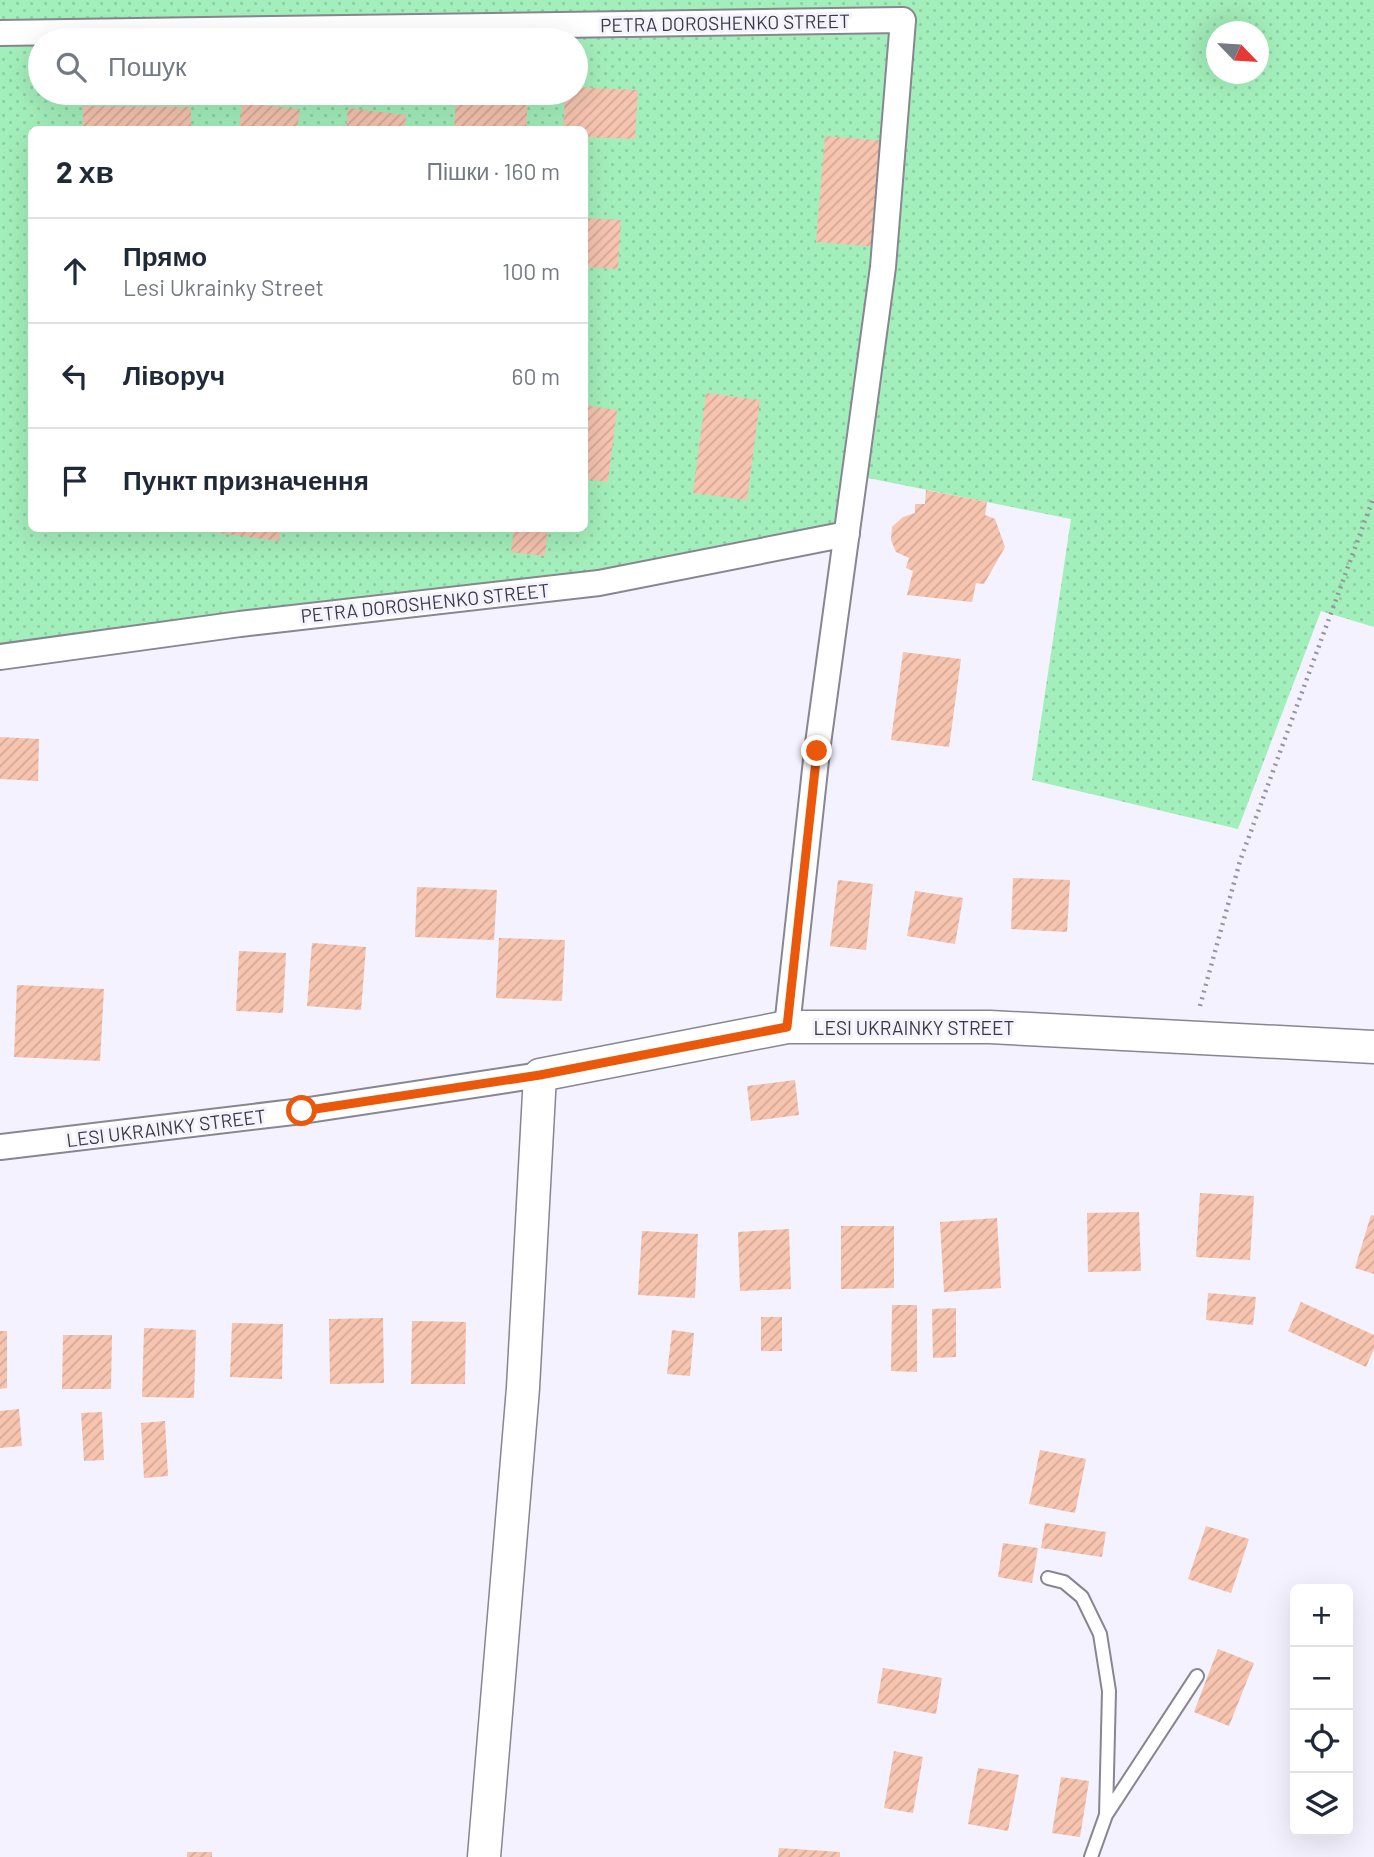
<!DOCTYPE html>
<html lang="uk">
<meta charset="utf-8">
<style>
:root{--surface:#fff;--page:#f6f6f7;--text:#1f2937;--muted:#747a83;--line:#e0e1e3}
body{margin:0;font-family:Barlow,sans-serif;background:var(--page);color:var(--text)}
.controls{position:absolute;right:21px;bottom:21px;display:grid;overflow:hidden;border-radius:10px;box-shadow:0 7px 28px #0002}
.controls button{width:63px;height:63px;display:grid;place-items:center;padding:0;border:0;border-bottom:2px solid var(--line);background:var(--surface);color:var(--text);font:35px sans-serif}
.compass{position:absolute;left:1206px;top:21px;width:63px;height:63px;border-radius:50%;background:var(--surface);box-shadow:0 7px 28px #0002;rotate:115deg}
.stop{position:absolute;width:21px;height:21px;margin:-16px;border:5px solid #ea580c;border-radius:50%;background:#fff}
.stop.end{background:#ea580c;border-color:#fff;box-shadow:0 2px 7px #0008}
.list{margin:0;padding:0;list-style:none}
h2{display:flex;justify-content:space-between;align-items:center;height:91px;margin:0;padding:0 28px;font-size:30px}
h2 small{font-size:23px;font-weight:400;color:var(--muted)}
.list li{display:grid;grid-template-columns:46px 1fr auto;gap:21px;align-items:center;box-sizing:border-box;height:105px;padding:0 28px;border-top:2px solid var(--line)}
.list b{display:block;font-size:26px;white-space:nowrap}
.list p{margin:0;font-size:23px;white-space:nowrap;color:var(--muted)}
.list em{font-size:23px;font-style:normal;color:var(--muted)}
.icon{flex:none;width:38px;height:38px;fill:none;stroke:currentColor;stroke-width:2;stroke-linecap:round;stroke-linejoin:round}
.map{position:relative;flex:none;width:1374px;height:1857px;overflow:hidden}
.search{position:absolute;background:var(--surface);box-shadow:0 7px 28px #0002;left:28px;top:28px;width:560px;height:77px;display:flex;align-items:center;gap:18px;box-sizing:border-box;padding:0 24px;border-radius:38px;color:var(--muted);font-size:26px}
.panel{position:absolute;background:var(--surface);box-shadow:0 7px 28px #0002;left:28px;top:126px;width:560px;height:406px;border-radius:10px}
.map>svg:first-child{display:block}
</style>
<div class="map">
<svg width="1374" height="1857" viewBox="0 0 1374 1857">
<defs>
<pattern id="garden-dots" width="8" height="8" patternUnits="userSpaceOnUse" patternTransform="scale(1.75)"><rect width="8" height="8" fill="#a3efbb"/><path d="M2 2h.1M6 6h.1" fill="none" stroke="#8dcea2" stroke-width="1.8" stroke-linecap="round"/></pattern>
<pattern id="building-hatch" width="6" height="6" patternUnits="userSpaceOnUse" patternTransform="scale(1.75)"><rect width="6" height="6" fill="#f6c4af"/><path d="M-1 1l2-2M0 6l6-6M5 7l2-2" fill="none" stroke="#d4a998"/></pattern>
</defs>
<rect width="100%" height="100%" fill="#f3f2fe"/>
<path fill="url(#garden-dots)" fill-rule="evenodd" d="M 0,0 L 1374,0 L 1374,627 L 1321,611 L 1238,829 L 1032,780 L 1071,519 L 863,477 L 847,534 L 599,583 L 0,657 ZM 1216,32 L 1258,32 L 1258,74 L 1216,74 ZM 40,40 L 576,40 L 576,93 L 40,93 ZM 32,130 L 584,130 L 584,528 L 32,528 Z"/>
<path fill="url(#building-hatch)" d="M 576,87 L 638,90 L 635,139 L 584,137 L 584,130 L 563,130 L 565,93 L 576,93 Z
M 456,95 L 528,99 L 526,130 L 454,130 Z
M 242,103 L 300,109 L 297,130 L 239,130 Z
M 83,106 L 191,107 L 191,130 L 83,130 Z
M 348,108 L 406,115 L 405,130 L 346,130 Z
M 825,136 L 887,141 L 878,247 L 816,242 Z
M 584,218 L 621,220 L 618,269 L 584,267 Z
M 706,393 L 760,400 L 747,500 L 693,493 Z
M 584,405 L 617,410 L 608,482 L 584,479 Z
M 926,490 L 987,502 L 985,515 L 995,519 L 1005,547 L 984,584 L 976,583 L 972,602 L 907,595 L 913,571 L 906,568 L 909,558 L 896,552 L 891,540 L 892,527 L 903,517 L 915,513 L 915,504 L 925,504 Z
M 197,528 L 281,528 L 279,541 L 197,530 Z
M 514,528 L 548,528 L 545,556 L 511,552 Z
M 903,652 L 961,659 L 949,747 L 891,740 Z
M 0,737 L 39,739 L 38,781 L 0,779 Z
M 1013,878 L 1070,880 L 1067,932 L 1011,929 Z
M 838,880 L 873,884 L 866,950 L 830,946 Z
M 417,887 L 497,890 L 494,940 L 415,937 Z
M 915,891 L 963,898 L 955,944 L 907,936 Z
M 499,938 L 565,940 L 562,1001 L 496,998 Z
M 312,943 L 366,947 L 361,1010 L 307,1006 Z
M 239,951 L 286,953 L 283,1013 L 236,1011 Z
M 17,985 L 104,989 L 100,1061 L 14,1057 Z
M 795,1080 L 799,1115 L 751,1121 L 747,1086 Z
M 1200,1193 L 1254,1196 L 1250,1260 L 1196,1257 Z
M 1139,1212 L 1141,1271 L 1088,1272 L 1087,1213 Z
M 1371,1215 L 1374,1216 L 1374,1274 L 1355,1268 Z
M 997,1218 L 1001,1288 L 944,1292 L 940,1222 Z
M 841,1226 L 894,1226 L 894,1288 L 841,1289 Z
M 789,1229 L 791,1289 L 740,1291 L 738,1232 Z
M 642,1231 L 698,1234 L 695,1298 L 638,1295 Z
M 1208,1293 L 1256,1297 L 1253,1325 L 1206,1320 Z
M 1301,1302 L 1374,1335 L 1374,1349 L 1366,1367 L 1288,1331 Z
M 892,1305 L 917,1305 L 917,1372 L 891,1371 Z
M 956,1308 L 956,1357 L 933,1358 L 932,1309 Z
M 761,1317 L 782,1317 L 782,1351 L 761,1351 Z
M 383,1318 L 384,1383 L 330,1384 L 329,1319 Z
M 412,1321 L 466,1322 L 465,1384 L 411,1384 Z
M 232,1323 L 283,1324 L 282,1379 L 230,1377 Z
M 144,1328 L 196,1330 L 194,1398 L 142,1397 Z
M 672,1330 L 694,1333 L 690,1376 L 667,1374 Z
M 0,1331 L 7,1331 L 7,1388 L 0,1389 Z
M 63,1335 L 112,1335 L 111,1389 L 62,1389 Z
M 19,1409 L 22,1446 L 0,1448 L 0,1411 Z
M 102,1412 L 104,1460 L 84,1461 L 81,1413 Z
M 165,1421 L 168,1476 L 144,1478 L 141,1423 Z
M 1040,1450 L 1086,1459 L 1075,1513 L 1029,1504 Z
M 1045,1523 L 1106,1532 L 1102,1557 L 1041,1548 Z
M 1206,1526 L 1249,1539 L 1231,1593 L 1188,1579 Z
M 1003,1543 L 1038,1548 L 1032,1583 L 998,1577 Z
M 1218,1649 L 1254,1663 L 1229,1726 L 1194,1712 Z
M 883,1668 L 942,1678 L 936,1714 L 877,1703 Z
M 894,1751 L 923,1757 L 913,1813 L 884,1808 Z
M 978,1768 L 1019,1775 L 1008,1831 L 968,1824 Z
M 1061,1777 L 1089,1781 L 1080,1837 L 1052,1833 Z
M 779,1848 L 840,1852 L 840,1857 L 778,1857 Z
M 187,1852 L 212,1852 L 212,1857 L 187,1857 Z"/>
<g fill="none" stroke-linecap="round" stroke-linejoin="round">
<g stroke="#878691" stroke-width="16">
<path id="service" d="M 1048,1578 L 1064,1582 L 1082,1597 L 1100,1634 L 1109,1691 L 1106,1815
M 1091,1857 L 1106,1815 L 1197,1676"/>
</g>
<g stroke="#878691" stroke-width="28">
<path id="minor" d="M 0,33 L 903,20 L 883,267 L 817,751 L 787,1027
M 0,657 L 240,624 L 599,583 L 847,534
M 0,1147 L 302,1111 L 540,1075"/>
</g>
<g stroke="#878691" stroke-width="35">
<path id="tertiary" d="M 484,1857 L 523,1388 L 540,1075 L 787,1027 L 990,1027 L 1374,1047"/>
</g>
<path stroke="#95959d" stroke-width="4.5" stroke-dasharray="2 5" stroke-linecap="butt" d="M 1200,1006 L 1240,861 L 1374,496"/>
<use href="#service" stroke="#fff" stroke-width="12"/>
<use href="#minor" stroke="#fff" stroke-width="24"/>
<use href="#tertiary" stroke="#fff" stroke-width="32"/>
</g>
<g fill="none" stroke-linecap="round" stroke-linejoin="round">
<path stroke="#ea580c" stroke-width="9" d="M 302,1111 L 540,1075 L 787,1027 L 817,751"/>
</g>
<g text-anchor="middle" stroke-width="6" stroke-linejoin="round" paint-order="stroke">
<g font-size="19" fill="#3a3a3e" stroke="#f3f2fe">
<text transform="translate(725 23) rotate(-1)" y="7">PETRA DOROSHENKO STREET</text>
<text transform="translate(425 603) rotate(-6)" y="7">PETRA DOROSHENKO STREET</text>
<text x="914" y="1035">LESI UKRAINKY STREET</text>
<text transform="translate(166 1128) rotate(-7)" y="7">LESI UKRAINKY STREET</text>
</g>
</g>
</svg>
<div class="controls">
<button>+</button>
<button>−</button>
<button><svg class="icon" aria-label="locate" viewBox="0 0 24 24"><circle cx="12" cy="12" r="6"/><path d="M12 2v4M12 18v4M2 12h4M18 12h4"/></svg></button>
<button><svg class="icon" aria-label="layers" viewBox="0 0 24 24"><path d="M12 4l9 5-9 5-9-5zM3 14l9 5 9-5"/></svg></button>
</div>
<svg class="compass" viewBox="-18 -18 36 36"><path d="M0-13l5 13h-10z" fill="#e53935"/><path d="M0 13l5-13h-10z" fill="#747a83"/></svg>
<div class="stop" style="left:302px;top:1111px"></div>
<div class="stop end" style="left:817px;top:751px"></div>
<div class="search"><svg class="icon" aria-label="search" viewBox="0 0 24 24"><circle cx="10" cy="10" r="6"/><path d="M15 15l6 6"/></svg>Пошук</div>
<section class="panel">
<h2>2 хв<small>Пішки · 160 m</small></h2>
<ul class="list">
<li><svg class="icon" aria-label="ahead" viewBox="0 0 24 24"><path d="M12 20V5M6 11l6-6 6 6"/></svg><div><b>Прямо</b><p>Lesi Ukrainky Street</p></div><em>100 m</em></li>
<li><svg class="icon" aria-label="left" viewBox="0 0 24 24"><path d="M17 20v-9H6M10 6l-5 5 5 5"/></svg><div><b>Ліворуч</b></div><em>60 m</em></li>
<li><svg class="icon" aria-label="arrive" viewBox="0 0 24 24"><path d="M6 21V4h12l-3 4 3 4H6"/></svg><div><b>Пункт призначення</b></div></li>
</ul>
</section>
</div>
